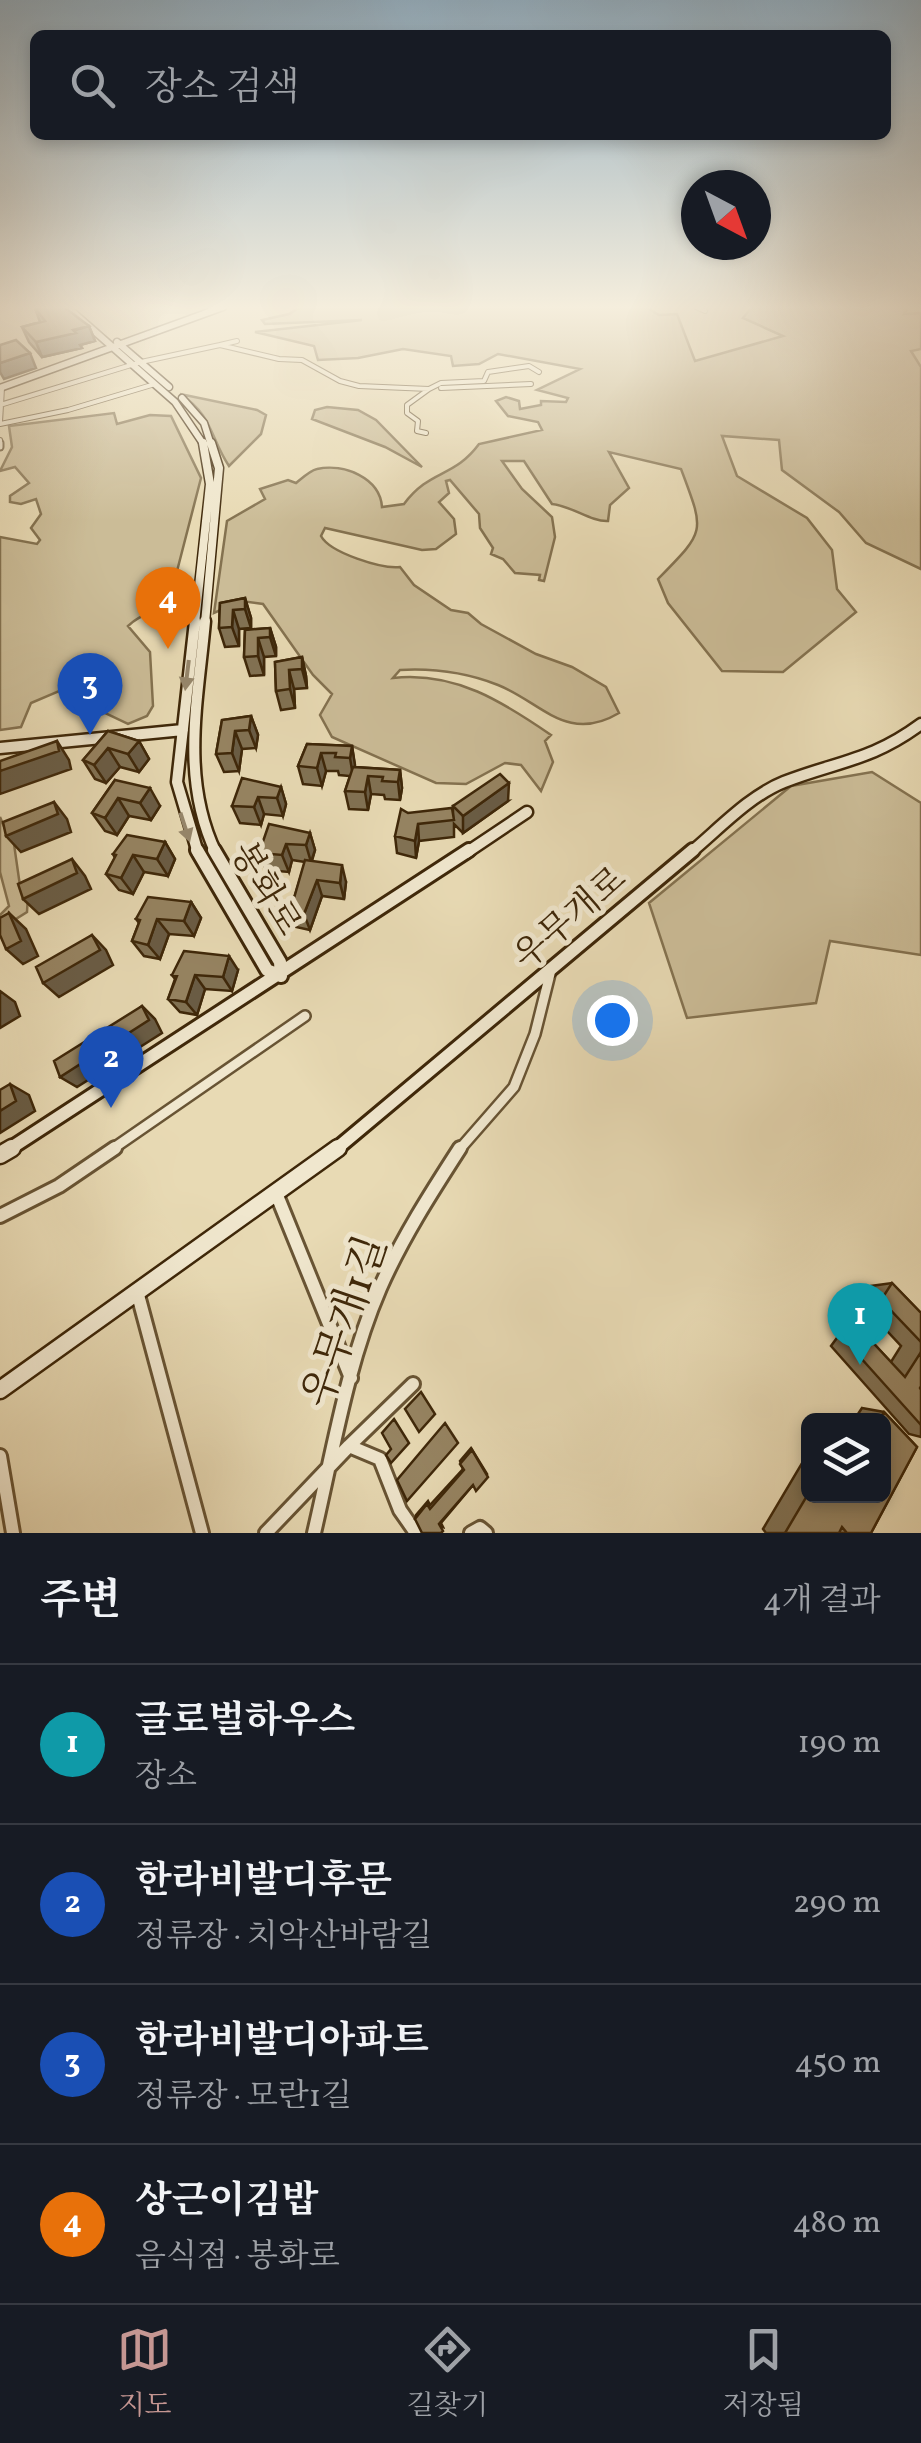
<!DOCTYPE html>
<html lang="ko">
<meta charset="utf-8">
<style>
:root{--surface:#171b24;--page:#242831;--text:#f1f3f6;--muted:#9ea1a6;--line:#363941;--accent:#c59692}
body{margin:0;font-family:Vollkorn,"Noto Serif KR",serif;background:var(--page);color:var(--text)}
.controls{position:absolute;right:30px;bottom:30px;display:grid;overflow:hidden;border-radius:15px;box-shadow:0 5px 15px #0003}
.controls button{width:90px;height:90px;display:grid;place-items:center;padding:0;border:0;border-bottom:2px solid var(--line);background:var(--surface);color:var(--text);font:50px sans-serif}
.compass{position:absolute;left:681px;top:170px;width:90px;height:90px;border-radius:50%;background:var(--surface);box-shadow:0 5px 15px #0003;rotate:139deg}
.you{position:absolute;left:612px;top:1020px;width:35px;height:35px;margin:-25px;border:8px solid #fff;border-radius:50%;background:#1a73e8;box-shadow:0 0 0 15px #1a73e833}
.badge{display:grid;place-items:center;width:65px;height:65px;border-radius:50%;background:var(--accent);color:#fff;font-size:32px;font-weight:700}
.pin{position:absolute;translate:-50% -82px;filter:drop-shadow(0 2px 5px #0008)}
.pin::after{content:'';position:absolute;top:52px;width:35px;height:30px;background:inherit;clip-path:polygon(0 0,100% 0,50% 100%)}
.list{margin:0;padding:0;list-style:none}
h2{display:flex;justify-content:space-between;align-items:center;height:130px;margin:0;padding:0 40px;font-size:42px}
h2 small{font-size:32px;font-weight:400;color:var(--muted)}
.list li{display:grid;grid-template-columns:65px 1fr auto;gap:30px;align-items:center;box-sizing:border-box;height:160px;padding:0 40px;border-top:2px solid var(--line)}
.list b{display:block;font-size:38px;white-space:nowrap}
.list p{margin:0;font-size:32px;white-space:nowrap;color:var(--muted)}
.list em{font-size:32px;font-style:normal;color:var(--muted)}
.icon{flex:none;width:55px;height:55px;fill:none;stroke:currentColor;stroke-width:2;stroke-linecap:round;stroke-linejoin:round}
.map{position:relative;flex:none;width:921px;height:1533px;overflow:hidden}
.search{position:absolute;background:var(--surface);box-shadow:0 5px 15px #0003;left:30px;right:30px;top:30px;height:110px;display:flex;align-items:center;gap:25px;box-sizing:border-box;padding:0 35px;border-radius:15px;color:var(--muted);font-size:38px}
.sheet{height:770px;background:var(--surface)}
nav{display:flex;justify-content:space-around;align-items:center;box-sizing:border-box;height:140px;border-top:2px solid var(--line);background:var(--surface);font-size:28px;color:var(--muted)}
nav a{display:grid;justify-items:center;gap:5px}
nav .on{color:var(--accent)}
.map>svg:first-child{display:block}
</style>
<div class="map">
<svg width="921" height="1533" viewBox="0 0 921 1533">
<rect width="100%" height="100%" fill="#e8dab4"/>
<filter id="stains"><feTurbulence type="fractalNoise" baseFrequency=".002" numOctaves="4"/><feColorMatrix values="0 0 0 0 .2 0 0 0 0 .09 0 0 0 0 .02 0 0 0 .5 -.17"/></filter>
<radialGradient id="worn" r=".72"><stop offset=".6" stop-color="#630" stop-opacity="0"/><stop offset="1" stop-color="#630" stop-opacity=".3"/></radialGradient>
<path fill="#cbbc97" stroke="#847250" stroke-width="2.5" d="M 300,307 L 646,307 L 659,315 L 677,314 L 695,361 L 783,336 L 743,318 L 752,307 L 908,307 L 904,314 L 921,313 L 921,349 L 911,351 L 921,367 L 921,569 L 866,543 L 839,512 L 782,470 L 779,440 L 722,436 L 737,476 L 807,518 L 832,550 L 837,589 L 856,612 L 783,672 L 722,671 L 668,603 L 658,579 C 706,530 705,533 681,469 L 609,452 L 629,488 L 610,505 L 608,521 C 591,522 572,506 552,504 L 524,461 L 502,461 L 522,489 L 552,517 L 555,537 L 544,581 L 539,580 L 540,575 L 515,573 L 503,559 L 491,554 L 493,548 L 480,528 L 479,514 L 450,480 L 446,481 L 449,493 L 439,502 L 454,519 L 456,534 L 436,549 L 422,550 L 325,528 L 321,536 C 330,553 382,569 400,567 L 414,585 L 451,610 L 468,613 L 481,624 L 536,654 L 572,667 L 606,687 L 619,713 C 567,744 541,702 498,685 C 465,672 435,668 400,670 L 393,678 C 455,671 503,702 551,735 L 545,741 L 553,762 L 541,791 L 521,765 L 505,763 L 466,784 L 436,783 L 332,737 L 320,715 L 332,694 L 313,675 L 263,604 L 241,601 L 214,613 L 227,521 L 265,499 L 260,489 L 288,480 L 296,483 C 302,478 311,470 317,469 C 344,463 380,478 382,507 L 404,504 C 430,469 454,478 479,444 L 542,430 L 538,422 L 508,416 L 496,401 L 506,397 L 519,401 L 520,409 L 541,405 L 541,401 L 566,402 L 568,398 L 537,390 L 580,369 L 498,354 L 479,364 L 453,366 L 451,356 L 403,349 L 358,358 L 318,360 L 314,346 L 255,332 L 362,320 L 265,324 L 262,320 L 289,314 Z
M 180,394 L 257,410 L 266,415 L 261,434 L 229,466 C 210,438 213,415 180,394 Z
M 327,407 L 358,410 L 376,420 L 422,467 L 385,447 L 312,419 L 315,410 Z
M 114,413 L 117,424 L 150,415 L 171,416 L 201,478 L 176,575 L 181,598 L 179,624 C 152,626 155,602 128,626 L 150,652 L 153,706 L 147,716 L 128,724 L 59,691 L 31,703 L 21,727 L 0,730 L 0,537 L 37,544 L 40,540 L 31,528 L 41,514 L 36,499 L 21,504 L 10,502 L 10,496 L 29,483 L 15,467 L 0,471 L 12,447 L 9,426 Z
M 872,772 L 921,803 L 921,955 L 830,941 L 816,1003 L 687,1018 L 649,903 L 791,786 Z
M 0,817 L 5,829 L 12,830 L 20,886 L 28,894 L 27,912 L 0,929 L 0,915 L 9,906 L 0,872 Z"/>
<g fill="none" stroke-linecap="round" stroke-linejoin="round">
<g stroke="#685434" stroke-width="6">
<path id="street-far3" d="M 696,307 L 705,311
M 220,345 L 237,341
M 441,388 L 531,384
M 0,405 L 141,362 L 220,345 L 279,359 L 302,360 L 340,381 L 359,386 L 429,389 L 441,383 L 484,381 L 488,372 L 529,366 L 539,372
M 0,422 L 2,388
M 0,424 L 68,410 L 155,384
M 426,433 L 417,431 L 418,421 L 407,413 L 407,405 L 429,389
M 0,440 L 0,445"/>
</g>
<g stroke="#685434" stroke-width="9">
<path id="street-far2" d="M 0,443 L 0,447"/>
</g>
<g stroke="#685434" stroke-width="14">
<path id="street-far1" d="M 111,1150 L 305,1016
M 459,1150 L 514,1087 L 535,1034 L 550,974"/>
</g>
<g stroke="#685434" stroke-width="18">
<path id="street" d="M 276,1193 L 351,1378
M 0,1216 L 59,1186 L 115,1148
M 138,1295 L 202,1533
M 349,1446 L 413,1384
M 0,1456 L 13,1533
M 266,1533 L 349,1446 L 380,1459 L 400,1510 L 416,1533
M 314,1533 C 333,1452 347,1364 380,1288 C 402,1238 431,1193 460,1148
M 471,1533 L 480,1528 L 486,1533"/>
</g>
<g stroke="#3e2709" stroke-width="9">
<path id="secondary-far4" d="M 67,307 L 175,402 L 204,445
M 117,342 L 169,387
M 0,388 L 223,307
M 182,398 L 204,423 L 211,445"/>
</g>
<g stroke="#3e2709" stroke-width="11">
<path id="secondary-far3" d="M 195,623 L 210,484 L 203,443
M 205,623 L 219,468 L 211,443"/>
</g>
<g stroke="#3e2709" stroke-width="15">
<path id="secondary-far2" d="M 195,621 L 177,782 L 198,853
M 205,621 C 198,700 180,778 216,853
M 0,748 L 183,730
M 466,853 L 527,812
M 690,853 C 719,829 749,796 784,782 C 838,761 871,761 921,724"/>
</g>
<g stroke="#3e2709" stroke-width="18">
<path id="secondary-far1" d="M 197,850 L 267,970 L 281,976
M 214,850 L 280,962 L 281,976
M 8,1150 L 469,850
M 335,1150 L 693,850"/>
</g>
<g stroke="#3e2709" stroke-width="21">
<path id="secondary" d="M 0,1155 L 12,1148
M 0,1390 L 338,1148"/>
</g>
<use href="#street-far3" stroke="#f0e7ce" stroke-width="4"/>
<use href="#street-far2" stroke="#f0e7ce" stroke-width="5"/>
<use href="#street-far1" stroke="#f0e7ce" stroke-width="9"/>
<use href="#street" stroke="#f0e7ce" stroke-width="12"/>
<use href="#secondary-far4" stroke="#f0e7ce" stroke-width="6"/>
<use href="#secondary-far3" stroke="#f0e7ce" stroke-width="8"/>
<use href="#secondary-far2" stroke="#f0e7ce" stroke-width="10"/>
<use href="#secondary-far1" stroke="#f0e7ce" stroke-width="12"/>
<use href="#secondary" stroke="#f0e7ce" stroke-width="16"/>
</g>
<path fill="#817254" stroke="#3e2709" stroke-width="2.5" d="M 35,308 L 89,326 L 95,341 L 80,345 L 82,348 L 42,357 L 29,342 L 22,327 L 40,322 Z
M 245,598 L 251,618 L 251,628 L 239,629 L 239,646 L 225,647 L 219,628 L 220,603 Z
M 270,628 L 276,647 L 276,656 L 264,657 L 264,675 L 250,676 L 244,657 L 245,630 Z
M 302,657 L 306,676 L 307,688 L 294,689 L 295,708 L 281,710 L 276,691 L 275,662 Z
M 251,716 L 258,735 L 256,748 L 242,749 L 239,771 L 224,772 L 216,754 L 222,720 Z
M 108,731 L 139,741 L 149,759 L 139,772 L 120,767 L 106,783 L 95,779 L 83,760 Z
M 307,744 L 352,746 L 355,767 L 400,770 L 402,788 L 400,800 L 385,799 L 384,795 L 371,794 L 368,810 L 349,809 L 345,791 L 350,776 L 339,775 L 338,771 L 326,771 L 322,786 L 303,784 L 298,766 Z
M 115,780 L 160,806 L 151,820 L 129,816 L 117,835 L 105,831 L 92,813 Z
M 281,787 L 286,804 L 283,816 L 264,814 L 261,825 L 240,823 L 232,806 Z
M 508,801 L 463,833 L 454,824 L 454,837 L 419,841 L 416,858 L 397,853 L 395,836 L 408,813 L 453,817 L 453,806 Z
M 310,833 L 315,850 L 312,861 L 346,882 L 344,899 L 322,896 L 310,930 L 296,927 L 290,912 L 305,862 L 292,860 L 289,872 L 266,870 L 259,853 Z
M 165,842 L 175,859 L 168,876 L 144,872 L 133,894 L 119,890 L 106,874 L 115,858 L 113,854 Z
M 191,902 L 201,918 L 194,936 L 169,934 L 160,959 L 144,956 L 132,941 L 139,923 L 136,919 Z
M 238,970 L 232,991 L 205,989 L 197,1015 L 180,1012 L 168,999 L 175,979 L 172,975 Z
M 892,1283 L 921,1313 L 921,1386 L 920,1388 L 921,1390 L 921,1437 L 909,1434 L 831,1346 L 842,1331 L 862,1331 L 891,1362 L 901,1346 L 860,1302 L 871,1286 Z
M 862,1408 L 884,1412 L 917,1447 L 871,1533 L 766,1533 L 763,1529 L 808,1453 L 808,1496 L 884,1496 L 884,1420 L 854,1420 Z
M 471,1448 L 487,1474 L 473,1485 L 441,1523 L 443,1527 L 415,1519 L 416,1515 L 428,1501 L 430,1505 L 463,1469 L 460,1461 Z"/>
<path fill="#695c45" stroke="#3e2709" stroke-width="2.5" d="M 89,326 L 95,341 L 80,345 L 82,348 L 42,357 L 36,342 Z
M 30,353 L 36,368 L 4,379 L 0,372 L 0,363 Z
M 245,598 L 251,618 L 251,628 L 245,609 Z
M 233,610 L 239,629 L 239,646 L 232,627 Z
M 270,628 L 276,647 L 276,656 L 270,637 Z
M 258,638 L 264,657 L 264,675 L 258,656 Z
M 302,657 L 306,676 L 307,688 L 302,669 Z
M 289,670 L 294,689 L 295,708 L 290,689 Z
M 251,716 L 258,735 L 256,748 L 249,730 Z
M 235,731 L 242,749 L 239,771 L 232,753 Z
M 57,741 L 69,760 L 71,769 L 0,794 L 0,771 Z
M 139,741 L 149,759 L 139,772 L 128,754 Z
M 352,746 L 355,765 L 353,776 L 350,758 Z
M 108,748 L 120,767 L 106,783 L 94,765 Z
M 321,753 L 326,771 L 322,786 L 317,768 Z
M 400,770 L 402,788 L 400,800 L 398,782 Z
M 368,776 L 371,794 L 368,810 L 365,792 Z
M 509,783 L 508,801 L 463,833 L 463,816 Z
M 281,787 L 286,804 L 283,816 L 277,798 Z
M 150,788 L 160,806 L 151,820 L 140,803 Z
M 258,797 L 264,814 L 261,825 L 254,807 Z
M 118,798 L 129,816 L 117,835 L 105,818 Z
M 54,802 L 67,819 L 71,832 L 21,852 L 6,836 Z
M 418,824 L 419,841 L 416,858 L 415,841 Z
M 310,833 L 315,850 L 311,862 L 306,845 Z
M 165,842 L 175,859 L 168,876 L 157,859 Z
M 286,844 L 292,860 L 289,872 L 282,855 Z
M 133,855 L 144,872 L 133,894 L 121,878 Z
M 72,859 L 85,876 L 91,889 L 39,914 L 23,899 Z
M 342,865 L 346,882 L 344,899 L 340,883 Z
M 317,880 L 322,896 L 310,930 L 304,914 Z
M 191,902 L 201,918 L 194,936 L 184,921 Z
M 9,913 L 26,929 L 38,956 L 23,964 L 6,949 Z
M 157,919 L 169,934 L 160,959 L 148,945 Z
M 92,935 L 106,950 L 113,965 L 59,997 L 43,983 Z
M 229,956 L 238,970 L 232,991 L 223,977 Z
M 195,975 L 205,989 L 197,1015 L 186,1002 Z
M 0,991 L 15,1002 L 20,1016 L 0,1028 Z
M 142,1006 L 155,1019 L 162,1033 L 77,1087 L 60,1077 Z
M 10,1084 L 29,1095 L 35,1111 L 0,1133 L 0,1111 Z"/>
<path fill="#968462" stroke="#3e2709" stroke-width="2.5" d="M 43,307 L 64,307 L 89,326 L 73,330 L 76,333 L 36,342 L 22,327 L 45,321 L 35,308 Z
M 16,340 L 30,353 L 0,363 L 0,345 Z
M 245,598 L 245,609 L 233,610 L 232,627 L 219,628 L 220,603 Z
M 270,628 L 270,637 L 258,638 L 258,656 L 244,657 L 245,630 Z
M 302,657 L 302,669 L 289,670 L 290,689 L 276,691 L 275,662 Z
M 251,716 L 249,730 L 235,731 L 232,753 L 216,754 L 222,720 Z
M 108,731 L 139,741 L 128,754 L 108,748 L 94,765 L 83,760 Z
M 57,741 L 59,751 L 0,771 L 0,761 Z
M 307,744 L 352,746 L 350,758 L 335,757 L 336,753 L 321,753 L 317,768 L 298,766 Z
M 353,767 L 400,770 L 398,782 L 382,781 L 383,777 L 368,776 L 365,792 L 345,791 Z
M 500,774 L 509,783 L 463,816 L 453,806 Z
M 242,778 L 281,787 L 277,798 L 258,797 L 254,807 L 232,806 Z
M 115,780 L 150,788 L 140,803 L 118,798 L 105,818 L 92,813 Z
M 54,802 L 58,814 L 6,836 L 3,822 Z
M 452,808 L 454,820 L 418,824 L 415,841 L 395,836 L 401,809 L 408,813 Z
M 269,824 L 310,833 L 306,845 L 286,844 L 282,855 L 259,853 Z
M 127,835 L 165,842 L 157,859 L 133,855 L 121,878 L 106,874 L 116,855 L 113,854 Z
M 72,859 L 77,873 L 23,899 L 18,884 Z
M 305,860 L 342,865 L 340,883 L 317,880 L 304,914 L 290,912 Z
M 148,897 L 191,902 L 184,921 L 157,919 L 148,945 L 132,941 L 140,920 L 136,919 Z
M 9,913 L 21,941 L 6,949 L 0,935 L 0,918 Z
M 92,935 L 100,950 L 43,983 L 36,967 Z
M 184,951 L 229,956 L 223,977 L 195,975 L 186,1002 L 168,999 L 177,976 L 172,975 Z
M 142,1006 L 149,1020 L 60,1077 L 54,1061 Z
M 10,1084 L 16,1101 L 0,1111 L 0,1090 Z
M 892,1283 L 921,1313 L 921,1342 L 881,1300 Z
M 862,1331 L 905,1377 L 921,1352 L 921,1386 L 920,1388 L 921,1390 L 921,1425 L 851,1347 Z
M 421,1392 L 435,1414 L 419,1432 L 405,1409 Z
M 884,1412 L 917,1447 L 871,1533 L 847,1533 L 842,1527 L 839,1533 L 785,1533 L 808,1494 L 808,1496 L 884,1496 L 884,1420 L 879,1420 Z
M 394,1419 L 409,1443 L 391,1463 L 386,1455 L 391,1449 L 382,1433 Z
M 445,1423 L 458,1443 L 407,1501 L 397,1480 Z
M 472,1450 L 488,1477 L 476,1491 L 473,1485 L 439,1524 L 443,1531 L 441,1533 L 422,1533 L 415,1519 L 427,1504 L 430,1509 L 464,1470 L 460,1464 Z"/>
<defs><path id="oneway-solid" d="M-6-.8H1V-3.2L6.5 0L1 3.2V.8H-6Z" transform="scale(2.5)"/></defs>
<g fill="#97876c">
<use href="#oneway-solid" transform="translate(187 675) rotate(97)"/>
<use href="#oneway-solid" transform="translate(185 827) rotate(72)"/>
</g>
<linearGradient id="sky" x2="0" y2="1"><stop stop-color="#91abbc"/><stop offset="0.59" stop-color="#f5eedd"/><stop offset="1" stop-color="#f5eedd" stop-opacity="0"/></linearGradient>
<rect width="921" height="521" fill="url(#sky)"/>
<g text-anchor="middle" stroke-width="10" stroke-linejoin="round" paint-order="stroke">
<g font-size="35" fill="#3e2709" stroke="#f0e7ce">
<text transform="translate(267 888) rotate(59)" y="12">봉화로</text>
<text transform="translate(569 917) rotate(-41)" y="12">우무개로</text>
</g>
<g font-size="42" fill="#3e2709" stroke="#f0e7ce">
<text transform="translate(343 1321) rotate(-71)" y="15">우무개1길</text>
</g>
</g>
<rect width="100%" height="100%" filter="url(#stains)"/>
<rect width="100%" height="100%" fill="url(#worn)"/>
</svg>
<div class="controls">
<button><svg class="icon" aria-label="layers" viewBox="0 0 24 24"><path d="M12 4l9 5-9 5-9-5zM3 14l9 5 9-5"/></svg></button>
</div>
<svg class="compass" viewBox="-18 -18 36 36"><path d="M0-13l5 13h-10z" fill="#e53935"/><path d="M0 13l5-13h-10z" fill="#9ea1a6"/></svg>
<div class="you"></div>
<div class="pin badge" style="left:860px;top:1365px;background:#0f9aa8">1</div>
<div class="pin badge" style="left:111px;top:1108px;background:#1a4fb4">2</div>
<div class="pin badge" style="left:90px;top:735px;background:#1a4fb4">3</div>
<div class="pin badge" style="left:168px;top:649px;background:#e8710a">4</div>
<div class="search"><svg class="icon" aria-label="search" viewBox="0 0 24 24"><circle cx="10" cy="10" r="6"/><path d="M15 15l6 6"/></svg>장소 검색</div>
</div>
<section class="sheet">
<h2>주변<small>4개 결과</small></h2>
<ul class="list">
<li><span class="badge" style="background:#0f9aa8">1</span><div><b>글로벌하우스</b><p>장소</p></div><em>190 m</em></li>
<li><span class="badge" style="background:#1a4fb4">2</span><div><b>한라비발디후문</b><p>정류장 · 치악산바람길</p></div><em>290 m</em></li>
<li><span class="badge" style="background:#1a4fb4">3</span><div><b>한라비발디아파트</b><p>정류장 · 모란1길</p></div><em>450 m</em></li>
<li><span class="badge" style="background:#e8710a">4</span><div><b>상근이김밥</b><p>음식점 · 봉화로</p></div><em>480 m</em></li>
</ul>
</section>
<nav>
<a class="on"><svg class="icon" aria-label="map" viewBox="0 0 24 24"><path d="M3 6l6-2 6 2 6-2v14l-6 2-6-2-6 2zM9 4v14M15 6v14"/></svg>지도</a>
<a><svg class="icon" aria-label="directions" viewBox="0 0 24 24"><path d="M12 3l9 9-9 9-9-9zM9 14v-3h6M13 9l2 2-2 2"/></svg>길찾기</a>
<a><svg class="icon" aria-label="saved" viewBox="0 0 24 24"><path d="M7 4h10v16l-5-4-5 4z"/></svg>저장됨</a>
</nav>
